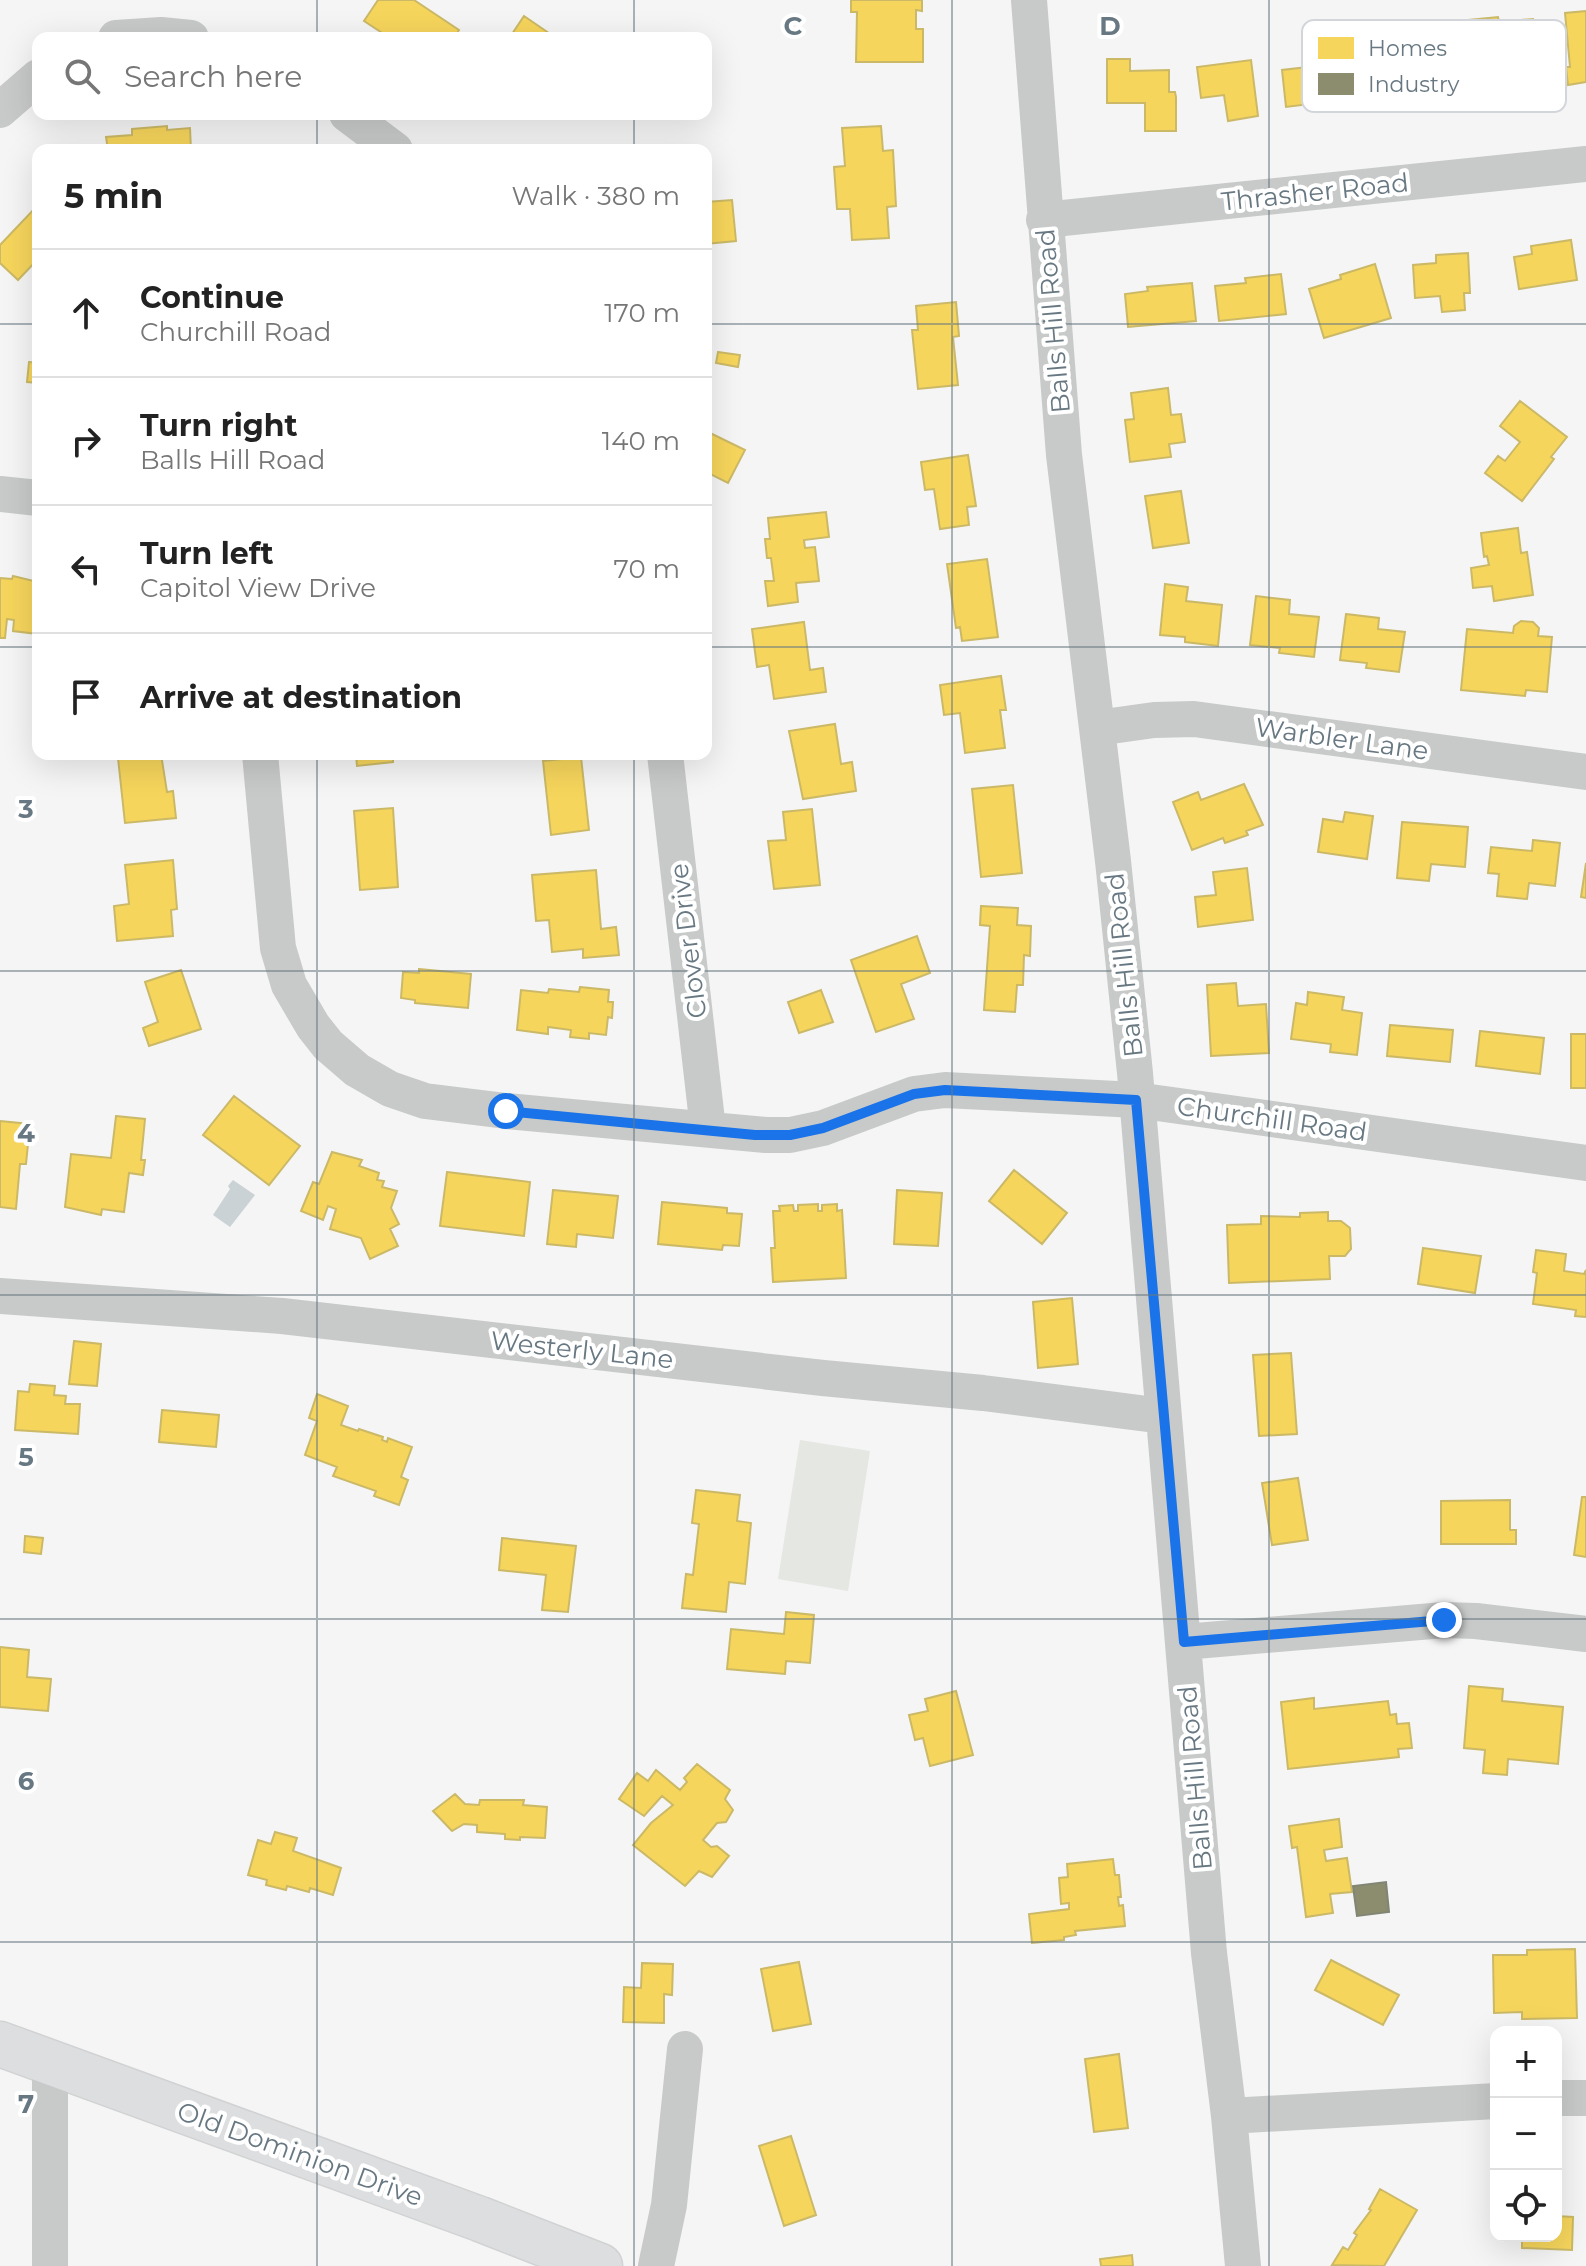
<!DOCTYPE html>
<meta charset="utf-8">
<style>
:root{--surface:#fff;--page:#f2f2f2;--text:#222;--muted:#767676;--line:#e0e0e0}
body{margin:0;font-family:Montserrat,sans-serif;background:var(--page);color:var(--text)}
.controls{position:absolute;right:24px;bottom:24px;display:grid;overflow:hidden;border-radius:16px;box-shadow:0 8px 32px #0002}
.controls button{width:72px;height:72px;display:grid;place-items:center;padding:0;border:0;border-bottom:2px solid var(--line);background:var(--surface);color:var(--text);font:40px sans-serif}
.stop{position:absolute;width:24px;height:24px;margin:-18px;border:6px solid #1a73e8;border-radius:50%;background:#fff}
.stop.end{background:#1a73e8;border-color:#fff;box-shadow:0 2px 8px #0008}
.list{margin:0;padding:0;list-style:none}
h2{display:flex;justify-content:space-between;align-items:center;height:104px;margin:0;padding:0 32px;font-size:34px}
h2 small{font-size:26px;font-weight:400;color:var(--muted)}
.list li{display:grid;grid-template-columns:52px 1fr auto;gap:24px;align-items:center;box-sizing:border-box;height:128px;padding:0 32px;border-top:2px solid var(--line)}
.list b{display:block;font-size:30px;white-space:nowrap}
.list p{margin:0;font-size:26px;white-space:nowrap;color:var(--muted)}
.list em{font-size:26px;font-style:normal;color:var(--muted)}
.icon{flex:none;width:44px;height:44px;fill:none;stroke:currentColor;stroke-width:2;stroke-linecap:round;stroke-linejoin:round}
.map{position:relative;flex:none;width:1586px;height:2266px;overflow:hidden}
.search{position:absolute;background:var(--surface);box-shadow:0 8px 32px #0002;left:32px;top:32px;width:680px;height:88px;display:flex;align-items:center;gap:20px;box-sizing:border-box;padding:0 28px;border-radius:16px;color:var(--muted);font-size:30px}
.panel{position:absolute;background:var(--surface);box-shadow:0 8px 32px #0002;left:32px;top:144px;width:680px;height:616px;border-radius:16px}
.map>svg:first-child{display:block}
</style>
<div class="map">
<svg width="1586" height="2266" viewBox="0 0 1586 2266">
<rect width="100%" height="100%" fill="#f5f5f5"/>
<path fill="#e4e7e2" d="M 800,1440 L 870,1451 L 848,1591 L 778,1579 Z"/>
<path fill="#cad2d5" d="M 233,1180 L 255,1195 L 230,1227 L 213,1215 L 230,1189 L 228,1186 Z"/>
<path fill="#f6d55c" stroke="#cbb967" stroke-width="2" d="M 378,0 L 414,0 L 459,30 L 454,38 L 390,38 L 364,21 Z
M 851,0 L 922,0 L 922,11 L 916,10 L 916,29 L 923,29 L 923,62 L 856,62 L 857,12 L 851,12 Z
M 1586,11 L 1586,82 L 1568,85 L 1566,67 L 1570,67 L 1565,13 Z
M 524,16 L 556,38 L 517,38 L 512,34 Z
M 1498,17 L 1499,22 L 1533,19 L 1538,71 L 1503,79 L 1504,88 L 1477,91 L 1469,20 Z
M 1107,59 L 1130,59 L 1130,71 L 1169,70 L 1169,92 L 1175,92 L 1176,97 L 1176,131 L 1145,131 L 1145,103 L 1107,103 Z
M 1251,60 L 1258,116 L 1228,121 L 1224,95 L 1201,98 L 1197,67 Z
M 1351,62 L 1356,106 L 1327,109 L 1326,102 L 1286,107 L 1282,70 Z
M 167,126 L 167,130 L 190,128 L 191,150 L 108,150 L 106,137 L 132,135 L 132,129 Z
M 881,126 L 883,151 L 893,150 L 896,206 L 887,207 L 889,238 L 852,240 L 850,209 L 837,209 L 834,167 L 845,166 L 842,128 Z
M 732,200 L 736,241 L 706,244 L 706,202 Z
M 38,205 L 38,259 L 18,280 L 0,263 L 0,245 Z
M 1571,240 L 1577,280 L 1519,289 L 1514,257 L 1532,254 L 1531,246 Z
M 1468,253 L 1470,293 L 1464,293 L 1465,310 L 1442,312 L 1440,296 L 1415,298 L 1413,265 L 1436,263 L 1436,255 Z
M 1375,264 L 1391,318 L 1324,338 L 1309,289 L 1341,279 L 1340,275 Z
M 1281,274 L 1286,314 L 1219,321 L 1215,286 L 1246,283 L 1245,278 Z
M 1192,283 L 1196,321 L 1128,327 L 1125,294 L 1148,291 L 1147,287 Z
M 956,302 L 959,336 L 953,337 L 958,385 L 918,389 L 912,330 L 918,330 L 916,306 Z
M 718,352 L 740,355 L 738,367 L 716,363 Z
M 29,362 L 38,363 L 38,383 L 27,382 Z
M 1168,388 L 1171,415 L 1181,414 L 1185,442 L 1169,444 L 1171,457 L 1130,462 L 1125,420 L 1134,419 L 1131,393 Z
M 1520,401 L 1567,437 L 1551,457 L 1554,459 L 1522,501 L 1485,473 L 1498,456 L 1505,461 L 1520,442 L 1500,426 Z
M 706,431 L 745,450 L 728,483 L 706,472 Z
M 968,455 L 976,506 L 967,507 L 969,525 L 940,529 L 934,489 L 925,490 L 921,462 Z
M 1181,491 L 1189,543 L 1153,548 L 1145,496 Z
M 826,512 L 829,537 L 804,540 L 805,548 L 815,547 L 819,581 L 796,583 L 798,602 L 768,606 L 765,581 L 774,581 L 771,558 L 767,558 L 765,539 L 770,539 L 768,518 Z
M 1518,528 L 1521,553 L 1527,552 L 1533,595 L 1494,601 L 1492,586 L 1473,588 L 1471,568 L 1489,565 L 1487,556 L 1484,557 L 1481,533 Z
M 987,559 L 998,637 L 962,641 L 960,627 L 956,628 L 947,564 Z
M 13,576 L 38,582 L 38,634 L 13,631 L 14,620 L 7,619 L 5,638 L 0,638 L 0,578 L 12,579 Z
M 1165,584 L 1188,587 L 1186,601 L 1222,605 L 1218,646 L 1185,642 L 1185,637 L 1160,635 Z
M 1256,596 L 1290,600 L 1289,614 L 1319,617 L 1314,657 L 1279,653 L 1280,648 L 1250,645 Z
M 1346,614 L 1379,618 L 1378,629 L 1405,632 L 1399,672 L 1366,668 L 1367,663 L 1340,660 Z
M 1521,621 L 1533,622 L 1539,628 L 1538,636 L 1552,637 L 1547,692 L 1526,690 L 1525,696 L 1461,690 L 1467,629 L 1513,633 L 1514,626 Z
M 804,622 L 810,670 L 823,668 L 826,692 L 774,699 L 769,665 L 757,667 L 752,629 Z
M 1001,676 L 1006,710 L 1000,710 L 1005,748 L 965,753 L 960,713 L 944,715 L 940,685 Z
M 835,724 L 841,764 L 852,762 L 856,791 L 803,799 L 789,731 Z
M 161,754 L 167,792 L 173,791 L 176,818 L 125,823 L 118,758 Z
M 356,754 L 393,754 L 393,762 L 357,766 Z
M 581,757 L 589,830 L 551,835 L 543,761 Z
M 1244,784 L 1263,825 L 1246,831 L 1248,835 L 1225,843 L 1223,838 L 1192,850 L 1173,802 L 1198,792 L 1201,800 Z
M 1013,785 L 1022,873 L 981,877 L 972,789 Z
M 393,808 L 398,887 L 360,890 L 354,811 Z
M 812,809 L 820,885 L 774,889 L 768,841 L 786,840 L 783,812 Z
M 1345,812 L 1373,816 L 1367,859 L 1318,852 L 1323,819 L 1343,822 Z
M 1402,822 L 1468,827 L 1465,867 L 1431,864 L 1429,881 L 1397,878 Z
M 1533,840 L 1560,843 L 1555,886 L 1529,883 L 1527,899 L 1497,896 L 1499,874 L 1488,873 L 1491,847 L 1532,851 Z
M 173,860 L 177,909 L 171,910 L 173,936 L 117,941 L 114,906 L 129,904 L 125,865 Z
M 1586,863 L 1586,898 L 1581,897 Z
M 1247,868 L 1253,920 L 1198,927 L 1195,897 L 1216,895 L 1213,872 Z
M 596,870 L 601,929 L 616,927 L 619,955 L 583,958 L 583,949 L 552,952 L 549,920 L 536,921 L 532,875 Z
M 981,906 L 1018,908 L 1017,925 L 1031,926 L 1030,956 L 1024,955 L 1023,985 L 1017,985 L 1015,1012 L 984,1010 L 990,926 L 980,925 Z
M 917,936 L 930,973 L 901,984 L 914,1019 L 876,1032 L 851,960 Z
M 419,969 L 471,974 L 468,1008 L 415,1003 L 415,1000 L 401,998 L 403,972 L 419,973 Z
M 181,970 L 201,1029 L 149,1046 L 143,1028 L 158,1022 L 145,982 Z
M 1236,983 L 1238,1006 L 1266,1004 L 1269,1053 L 1211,1056 L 1207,985 Z
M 580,987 L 609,990 L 608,1002 L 613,1002 L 612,1018 L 608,1017 L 606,1035 L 589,1033 L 589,1039 L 570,1037 L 571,1030 L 548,1027 L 548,1034 L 517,1030 L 521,990 L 548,993 L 549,989 L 579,992 Z
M 821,990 L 833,1022 L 799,1033 L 788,1002 Z
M 1308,992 L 1344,997 L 1342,1010 L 1362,1013 L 1357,1055 L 1330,1052 L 1331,1044 L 1291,1039 L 1296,1003 L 1307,1005 Z
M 1390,1025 L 1453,1030 L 1450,1062 L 1387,1056 Z
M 1480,1031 L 1544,1038 L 1540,1074 L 1476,1066 Z
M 1571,1034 L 1586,1034 L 1586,1088 L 1571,1088 Z
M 234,1096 L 300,1146 L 269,1185 L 203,1135 Z
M 116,1116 L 145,1119 L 141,1160 L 145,1160 L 143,1175 L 129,1173 L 124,1212 L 102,1209 L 101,1215 L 65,1207 L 71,1154 L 111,1158 Z
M 0,1121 L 30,1124 L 26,1164 L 20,1164 L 16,1209 L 0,1207 Z
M 332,1152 L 362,1160 L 359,1166 L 379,1173 L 377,1180 L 384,1181 L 382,1187 L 397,1191 L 391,1208 L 399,1224 L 390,1229 L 398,1246 L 370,1259 L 361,1238 L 330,1229 L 336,1209 L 328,1206 L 323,1220 L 301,1211 L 313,1182 L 319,1184 Z
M 1014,1170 L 1067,1213 L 1042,1244 L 989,1201 Z
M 447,1172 L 530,1182 L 524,1236 L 440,1226 Z
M 553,1190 L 618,1196 L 613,1238 L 577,1234 L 576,1247 L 547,1244 Z
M 897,1190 L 942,1193 L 938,1246 L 894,1244 Z
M 662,1202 L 727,1208 L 727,1213 L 742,1214 L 739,1246 L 723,1245 L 722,1250 L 658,1244 Z
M 818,1204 L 818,1211 L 822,1211 L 822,1205 L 837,1204 L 837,1211 L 842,1210 L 846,1278 L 773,1282 L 771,1248 L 775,1248 L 773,1211 L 780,1211 L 779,1206 L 793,1205 L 794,1211 L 798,1211 L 798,1205 Z
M 1328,1212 L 1328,1221 L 1341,1221 L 1350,1228 L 1351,1249 L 1345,1256 L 1329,1256 L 1330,1279 L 1229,1283 L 1227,1225 L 1261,1224 L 1261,1216 L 1300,1217 L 1300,1213 Z
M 1423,1248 L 1481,1256 L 1475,1293 L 1418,1284 Z
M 1536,1250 L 1566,1254 L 1564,1271 L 1584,1274 L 1586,1270 L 1586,1317 L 1575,1316 L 1576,1310 L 1533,1304 L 1537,1273 L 1533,1272 Z
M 1072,1298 L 1078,1364 L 1038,1368 L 1033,1302 Z
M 74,1341 L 101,1344 L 97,1386 L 69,1384 Z
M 1291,1353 L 1297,1434 L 1259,1436 L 1253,1355 Z
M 30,1384 L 55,1386 L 54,1395 L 66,1396 L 65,1404 L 80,1404 L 78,1434 L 15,1430 L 18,1391 L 29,1392 Z
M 317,1394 L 348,1406 L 341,1425 L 358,1431 L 359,1429 L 383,1437 L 382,1440 L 387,1442 L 388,1438 L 412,1447 L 401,1477 L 408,1480 L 399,1505 L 374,1496 L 376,1491 L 333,1476 L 337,1467 L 305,1455 L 317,1421 L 309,1418 Z
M 162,1410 L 219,1415 L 216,1447 L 159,1442 Z
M 1298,1478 L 1308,1540 L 1272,1545 L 1262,1483 Z
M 696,1490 L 740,1495 L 737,1521 L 751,1523 L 745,1584 L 729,1582 L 726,1612 L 682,1608 L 686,1574 L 693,1575 L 699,1524 L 692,1523 Z
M 1582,1497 L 1586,1497 L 1586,1557 L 1574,1555 Z
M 1510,1500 L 1510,1530 L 1516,1530 L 1516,1544 L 1441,1544 L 1441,1501 Z
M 25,1536 L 43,1538 L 41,1554 L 24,1552 Z
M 502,1538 L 576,1546 L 568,1612 L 542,1610 L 546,1575 L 499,1570 Z
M 786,1612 L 814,1615 L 810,1663 L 786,1661 L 785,1674 L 727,1669 L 731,1629 L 784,1634 Z
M 0,1647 L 29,1650 L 27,1677 L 51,1679 L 48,1711 L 0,1707 Z
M 1469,1686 L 1503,1689 L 1502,1701 L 1563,1707 L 1558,1764 L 1508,1759 L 1507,1775 L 1483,1773 L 1485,1750 L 1464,1748 Z
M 956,1691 L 973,1755 L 930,1766 L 923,1738 L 915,1740 L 909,1715 L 928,1711 L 925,1699 Z
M 1314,1698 L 1314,1709 L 1388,1701 L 1390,1715 L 1396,1714 L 1397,1724 L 1409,1723 L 1412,1748 L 1398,1749 L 1399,1757 L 1288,1769 L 1281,1702 Z
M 697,1764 L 730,1790 L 725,1799 L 733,1810 L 726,1822 L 717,1823 L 703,1840 L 711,1847 L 717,1846 L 729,1856 L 712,1877 L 699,1871 L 685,1886 L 633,1845 L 651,1823 L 673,1805 L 662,1796 L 644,1816 L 619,1799 L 637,1773 L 648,1781 L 656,1770 L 680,1790 L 687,1782 L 684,1778 Z
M 455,1794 L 465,1804 L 479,1805 L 480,1800 L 524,1800 L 523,1805 L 547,1807 L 545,1838 L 520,1837 L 520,1840 L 505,1839 L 505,1834 L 477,1832 L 477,1825 L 464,1824 L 452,1831 L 433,1811 Z
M 1339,1819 L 1342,1847 L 1324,1850 L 1326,1861 L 1347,1858 L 1352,1892 L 1330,1894 L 1333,1913 L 1306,1917 L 1297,1847 L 1292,1848 L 1289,1826 Z
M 275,1832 L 297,1838 L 293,1851 L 341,1868 L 333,1895 L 310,1888 L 309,1892 L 287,1886 L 286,1890 L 266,1885 L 267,1880 L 248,1875 L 258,1840 L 271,1844 Z
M 1113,1859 L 1115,1875 L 1119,1875 L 1121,1897 L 1118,1897 L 1119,1906 L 1123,1905 L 1125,1926 L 1075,1931 L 1076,1935 L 1064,1937 L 1064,1940 L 1032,1943 L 1029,1914 L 1069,1909 L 1069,1903 L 1061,1904 L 1059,1878 L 1068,1877 L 1067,1864 Z
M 1575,1949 L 1577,2018 L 1522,2019 L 1522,2012 L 1494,2013 L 1493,1955 L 1527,1955 L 1527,1950 Z
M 1331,1960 L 1399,1995 L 1383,2025 L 1315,1990 Z
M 799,1962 L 811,2024 L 773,2031 L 761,1969 Z
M 642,1963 L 673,1964 L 672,1995 L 664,1994 L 664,2023 L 623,2022 L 624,1987 L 641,1988 Z
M 1119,2054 L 1128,2128 L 1094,2132 L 1085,2059 Z
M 791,2136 L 816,2215 L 784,2226 L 759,2146 Z
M 1380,2189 L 1417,2210 L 1384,2266 L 1332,2265 L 1343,2247 L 1348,2250 L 1357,2235 L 1354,2233 L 1371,2210 L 1369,2209 Z
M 1556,2216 L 1573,2217 L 1572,2250 L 1522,2248 L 1522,2236 L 1556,2236 Z
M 1132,2255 L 1133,2266 L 1101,2266 L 1100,2259 Z"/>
<path fill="#8c8c6e" stroke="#818674" stroke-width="2" d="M 1386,1882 L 1389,1912 L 1357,1916 L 1353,1886 Z"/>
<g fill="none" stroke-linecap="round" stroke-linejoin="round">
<g stroke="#d1d2d3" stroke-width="47">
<path id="major" d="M 0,2044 L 480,2219 L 600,2266"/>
</g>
<path stroke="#c8caca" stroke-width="36" d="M 1029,0 L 1064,455 L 1113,861 L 1135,1073 L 1209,1953 L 1229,2116 L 1243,2266
M 116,38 L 161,35 L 191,38
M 0,110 L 38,77
M 347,114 L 395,150
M 1044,220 L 1586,164
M 0,494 L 38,498
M 1097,728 L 1154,720 L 1194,719 L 1586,772
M 260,754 L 278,948 L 289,985 L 313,1026 L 328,1045 L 357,1070 L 390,1089 L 425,1101 L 506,1111 L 766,1135 L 790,1135 L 823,1128 L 914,1094 L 945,1090 L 1136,1100 L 1586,1163
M 665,754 L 708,1129
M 0,1296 L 282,1316 L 823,1378 L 983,1393 L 1163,1416
M 1184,1642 L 1444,1620 L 1476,1621 L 1586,1634
M 50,2063 L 50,2266
M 1556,2098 L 1586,2098
M 1229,2116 L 1496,2101
M 656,2266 L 669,2205 L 685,2049"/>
<use href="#major" stroke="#dddedf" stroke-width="44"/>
</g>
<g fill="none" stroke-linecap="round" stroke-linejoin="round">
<path stroke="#1a73e8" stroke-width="10" d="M 506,1111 L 755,1135 L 790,1135 L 823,1128 L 914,1094 L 945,1090 L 1136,1100 L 1184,1642 L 1444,1620"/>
</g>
<path fill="none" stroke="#687882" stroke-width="2" stroke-opacity="0.55" d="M 317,0 L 317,38M 634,0 L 634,38M 952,0 L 952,2266M 1269,0 L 1269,2266M 317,114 L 317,150M 634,114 L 634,150M 0,324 L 38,324M 706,324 L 1586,324M 0,647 L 38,647M 706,647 L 1586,647M 317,754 L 317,2266M 634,754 L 634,2266M 0,971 L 1586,971M 0,1295 L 1586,1295M 0,1619 L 1586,1619M 0,1942 L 1586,1942"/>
<g text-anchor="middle" stroke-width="8" stroke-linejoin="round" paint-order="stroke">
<g font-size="26" fill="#687882" stroke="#fff">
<text transform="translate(1315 192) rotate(-6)" y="9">Thrasher Road</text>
<text transform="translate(1053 321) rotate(-95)" y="9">Balls Hill Road</text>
<text transform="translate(1342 739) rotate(8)" y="9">Warbler Lane</text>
<text transform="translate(688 941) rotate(-97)" y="9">Clover Drive</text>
<text transform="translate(1124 965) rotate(-96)" y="9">Balls Hill Road</text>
<text transform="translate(1272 1119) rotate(8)" y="9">Churchill Road</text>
<text transform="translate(582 1350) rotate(6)" y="9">Westerly Lane</text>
<text transform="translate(1195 1778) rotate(-95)" y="9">Balls Hill Road</text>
<text transform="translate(300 2154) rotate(20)" y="9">Old Dominion Drive</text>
</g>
</g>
<rect x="1302" y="20" width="264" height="92" rx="12" fill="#fff" stroke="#d2d6da" stroke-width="2"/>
<rect x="1318" y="37" width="36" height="22" fill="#f6d55c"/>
<rect x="1318" y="73" width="36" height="22" fill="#8c8c6e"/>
<g font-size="22" fill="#687882">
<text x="1368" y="56">Homes</text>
<text x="1368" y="92">Industry</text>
</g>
<g font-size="26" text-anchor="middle" font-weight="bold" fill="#687882" stroke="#fff" stroke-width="8" stroke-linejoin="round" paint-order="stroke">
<text x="793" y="35">C</text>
<text x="1110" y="35">D</text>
<text x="26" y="818">3</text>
<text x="26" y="1142">4</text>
<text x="26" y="1466">5</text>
<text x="26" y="1790">6</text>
<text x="26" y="2113">7</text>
</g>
</svg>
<div class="controls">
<button>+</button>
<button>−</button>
<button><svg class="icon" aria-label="locate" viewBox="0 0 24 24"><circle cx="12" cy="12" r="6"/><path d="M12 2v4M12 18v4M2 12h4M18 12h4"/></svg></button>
</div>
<div class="stop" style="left:506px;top:1111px"></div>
<div class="stop end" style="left:1444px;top:1620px"></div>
<div class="search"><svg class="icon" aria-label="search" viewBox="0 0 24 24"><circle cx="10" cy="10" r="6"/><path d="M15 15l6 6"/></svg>Search here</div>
<section class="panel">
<h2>5 min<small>Walk · 380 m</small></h2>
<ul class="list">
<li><svg class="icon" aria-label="ahead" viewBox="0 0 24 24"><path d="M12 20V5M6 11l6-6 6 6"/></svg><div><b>Continue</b><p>Churchill Road</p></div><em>170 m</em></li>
<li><svg class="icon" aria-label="right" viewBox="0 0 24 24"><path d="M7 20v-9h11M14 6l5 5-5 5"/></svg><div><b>Turn right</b><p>Balls Hill Road</p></div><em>140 m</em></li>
<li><svg class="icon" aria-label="left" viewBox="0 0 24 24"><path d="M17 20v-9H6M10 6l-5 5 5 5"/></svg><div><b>Turn left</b><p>Capitol View Drive</p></div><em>70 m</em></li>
<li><svg class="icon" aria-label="arrive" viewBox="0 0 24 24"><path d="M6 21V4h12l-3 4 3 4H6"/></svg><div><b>Arrive at destination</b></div></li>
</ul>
</section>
</div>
